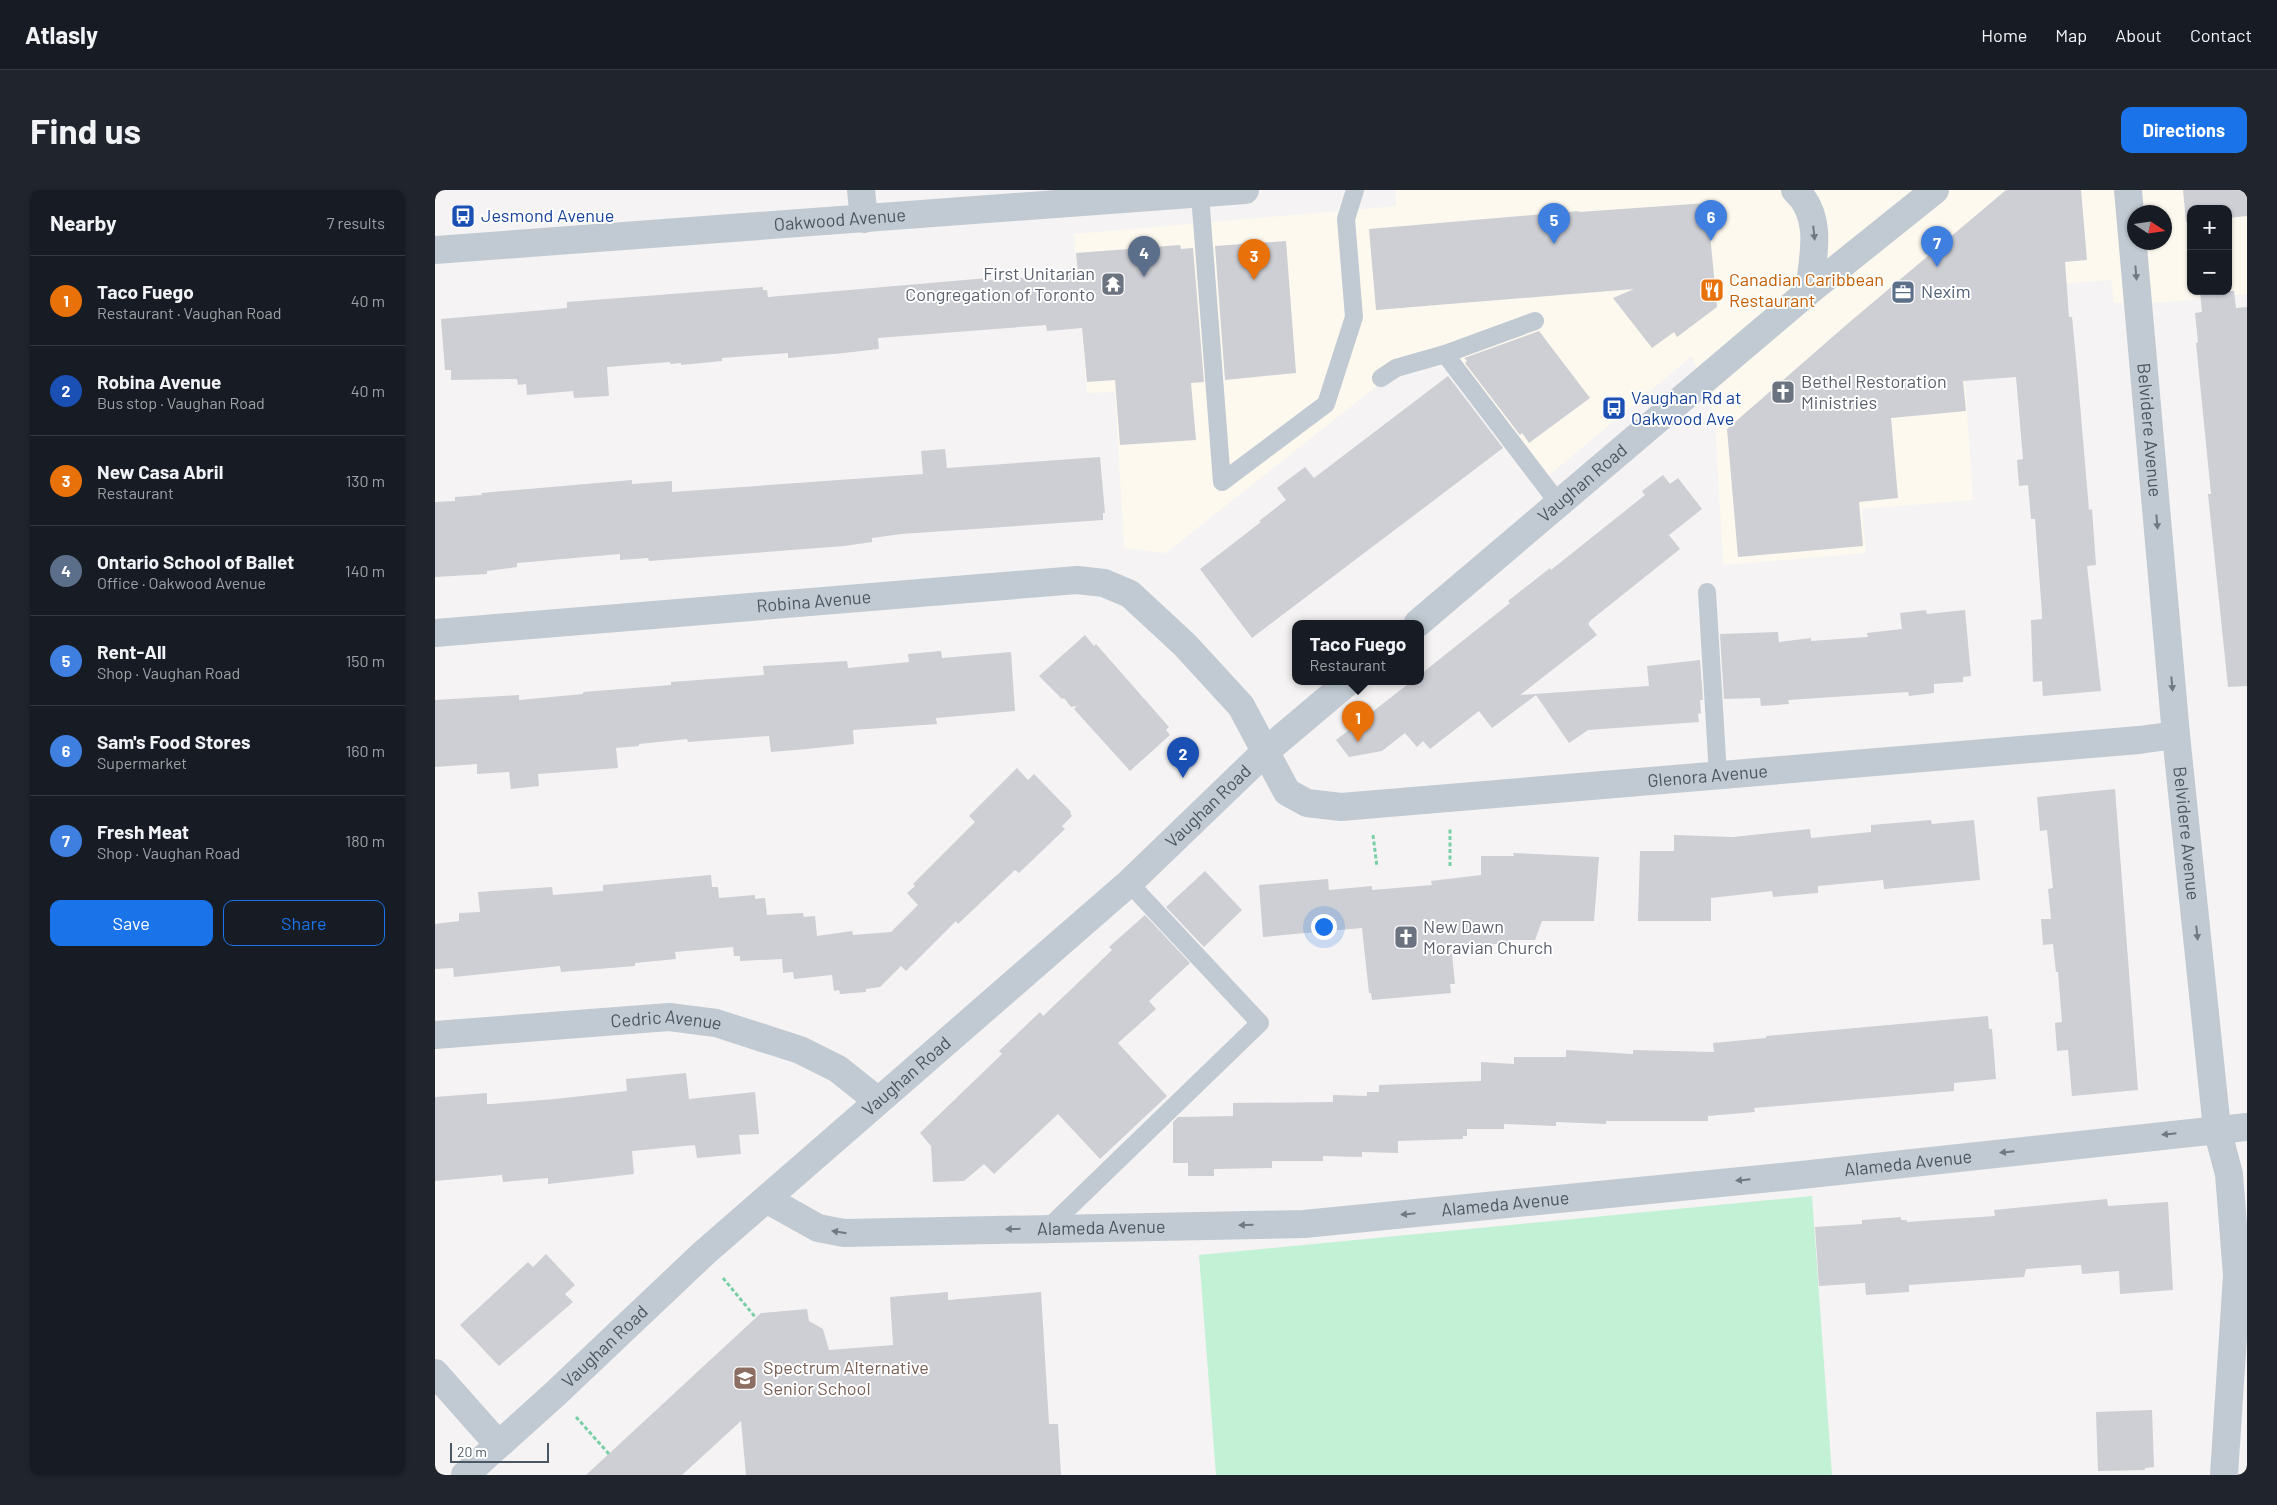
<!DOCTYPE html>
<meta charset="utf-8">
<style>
:root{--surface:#171b24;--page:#20242c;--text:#f1f3f6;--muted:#9ea1a6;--line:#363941;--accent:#1a73e8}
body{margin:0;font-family:Barlow,sans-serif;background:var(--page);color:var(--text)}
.controls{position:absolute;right:15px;top:15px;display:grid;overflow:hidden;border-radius:10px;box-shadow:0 1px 4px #0004}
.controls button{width:45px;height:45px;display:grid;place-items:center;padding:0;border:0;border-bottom:1px solid var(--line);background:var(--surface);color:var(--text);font:25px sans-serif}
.compass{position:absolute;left:1692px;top:15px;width:45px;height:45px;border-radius:50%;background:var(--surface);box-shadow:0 1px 4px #0004;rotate:102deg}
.scale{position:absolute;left:15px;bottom:12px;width:99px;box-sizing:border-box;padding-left:5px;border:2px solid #4a5661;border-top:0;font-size:14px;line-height:18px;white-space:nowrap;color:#4a5661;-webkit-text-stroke:4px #fff;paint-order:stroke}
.you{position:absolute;left:888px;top:736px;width:18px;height:18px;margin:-12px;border:4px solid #fff;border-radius:50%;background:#1a73e8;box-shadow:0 0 0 8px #1a73e833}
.badge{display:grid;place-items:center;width:32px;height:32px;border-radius:50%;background:var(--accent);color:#fff;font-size:16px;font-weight:700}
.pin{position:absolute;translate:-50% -41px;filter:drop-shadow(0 1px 2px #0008)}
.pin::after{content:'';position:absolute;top:26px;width:18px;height:15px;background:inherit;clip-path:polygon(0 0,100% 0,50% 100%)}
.popup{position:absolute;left:857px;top:430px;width:132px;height:65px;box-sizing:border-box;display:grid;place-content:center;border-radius:10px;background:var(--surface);filter:drop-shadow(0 1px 4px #0005);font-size:16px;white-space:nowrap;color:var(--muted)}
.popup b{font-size:19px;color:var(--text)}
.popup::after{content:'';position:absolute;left:50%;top:100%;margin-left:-10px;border:10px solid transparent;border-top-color:var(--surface)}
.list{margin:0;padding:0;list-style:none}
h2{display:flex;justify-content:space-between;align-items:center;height:65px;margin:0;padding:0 20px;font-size:21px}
h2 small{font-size:16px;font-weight:400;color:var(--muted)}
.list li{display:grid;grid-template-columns:32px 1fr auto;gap:15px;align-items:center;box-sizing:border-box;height:90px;padding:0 20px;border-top:1px solid var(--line)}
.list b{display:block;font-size:19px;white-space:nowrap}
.list p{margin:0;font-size:16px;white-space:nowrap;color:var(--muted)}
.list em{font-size:16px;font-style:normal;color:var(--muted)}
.actions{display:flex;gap:10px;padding:15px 20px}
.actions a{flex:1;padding:11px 0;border:1px solid var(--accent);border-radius:10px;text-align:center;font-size:18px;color:var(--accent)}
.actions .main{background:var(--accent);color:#fff}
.map{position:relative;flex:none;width:1812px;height:1285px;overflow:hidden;border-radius:10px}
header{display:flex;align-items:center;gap:30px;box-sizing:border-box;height:70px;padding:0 25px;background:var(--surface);border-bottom:1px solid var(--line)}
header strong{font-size:24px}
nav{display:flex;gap:28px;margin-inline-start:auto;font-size:18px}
.intro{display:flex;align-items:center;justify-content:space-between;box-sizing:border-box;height:120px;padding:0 30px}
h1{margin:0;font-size:35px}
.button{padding:12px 22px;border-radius:10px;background:var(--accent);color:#fff;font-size:18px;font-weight:700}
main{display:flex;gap:30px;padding:0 30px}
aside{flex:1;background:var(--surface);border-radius:10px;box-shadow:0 1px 4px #0004}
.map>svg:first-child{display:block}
</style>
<header>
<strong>Atlasly</strong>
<nav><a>Home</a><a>Map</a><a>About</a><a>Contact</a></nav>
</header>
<div class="intro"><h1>Find us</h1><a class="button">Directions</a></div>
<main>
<aside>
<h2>Nearby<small>7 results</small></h2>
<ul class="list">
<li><span class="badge" style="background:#e8710a">1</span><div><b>Taco Fuego</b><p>Restaurant · Vaughan Road</p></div><em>40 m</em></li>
<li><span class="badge" style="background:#1a4fb4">2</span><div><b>Robina Avenue</b><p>Bus stop · Vaughan Road</p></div><em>40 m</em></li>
<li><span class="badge" style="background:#e8710a">3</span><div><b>New Casa Abril</b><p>Restaurant</p></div><em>130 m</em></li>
<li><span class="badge" style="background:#5c6f8a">4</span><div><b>Ontario School of Ballet</b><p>Office · Oakwood Avenue</p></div><em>140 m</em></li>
<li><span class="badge" style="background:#3f7fe0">5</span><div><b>Rent-All</b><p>Shop · Vaughan Road</p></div><em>150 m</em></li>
<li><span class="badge" style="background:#3f7fe0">6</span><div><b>Sam's Food Stores</b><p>Supermarket</p></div><em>160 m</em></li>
<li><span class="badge" style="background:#3f7fe0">7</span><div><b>Fresh Meat</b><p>Shop · Vaughan Road</p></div><em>180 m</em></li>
</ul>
<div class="actions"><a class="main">Save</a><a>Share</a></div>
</aside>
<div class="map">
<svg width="1812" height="1285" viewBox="0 0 1812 1285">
<rect width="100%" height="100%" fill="#f5f3f3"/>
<path fill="#fdf9ef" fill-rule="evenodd" d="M 960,0 L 1812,0 L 1812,104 L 1733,112 L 1679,113 L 1676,90 L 1550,99 L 1528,160 L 1538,310 L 1427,319 L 1431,363 L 1288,375 L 1280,227 L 1257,166 L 1113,286 L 1003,166 L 967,176 L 731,363 L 689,358 L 680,202 L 652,203 L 639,44 L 961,16 ZM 1756,19 L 1793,19 L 1793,101 L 1756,101 ZM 1700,22 L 1730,22 L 1730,52 L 1700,52 Z"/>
<path fill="#c3f1d5" d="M 1377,1006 L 1397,1285 L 781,1285 L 764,1065 Z"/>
<path fill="#cdcfd5" d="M 1571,0 L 1646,0 L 1652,70 L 1630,72 L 1634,127 L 1637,127 L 1642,179 L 1654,320 L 1657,319 L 1661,375 L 1652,376 L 1666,501 L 1608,506 L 1607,491 L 1598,492 L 1596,430 L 1607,429 L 1607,424 L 1600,329 L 1596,329 L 1593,295 L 1584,296 L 1582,270 L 1588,269 L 1581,187 L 1528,191 L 1531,221 L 1456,228 L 1463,308 L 1424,312 L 1428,356 L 1303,367 L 1292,239 L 1410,136 Z
M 1748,0 L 1812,0 L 1812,26 L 1793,28 L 1793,19 L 1756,19 L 1756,32 L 1751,32 Z
M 1272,13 L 1282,117 L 1242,147 L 1239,142 L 1217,158 L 1178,108 L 1199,99 L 941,120 L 934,39 L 1144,21 L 1144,22 Z
M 851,51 L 861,183 L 790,190 L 780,56 Z
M 745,55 L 746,59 L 758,58 L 769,192 L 756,193 L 761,250 L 685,255 L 680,190 L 652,192 L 647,138 L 612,141 L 611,135 L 443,148 L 444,159 L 409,163 L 353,168 L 353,163 L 287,168 L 287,171 L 246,175 L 246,173 L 235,174 L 235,172 L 172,177 L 174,206 L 139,208 L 138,201 L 92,205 L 91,194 L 83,195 L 82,189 L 16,190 L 16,180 L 10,180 L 6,129 L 132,118 L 132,112 L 328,97 L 328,100 L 332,100 L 333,107 L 553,88 L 553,90 L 643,84 L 641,63 Z
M 1765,101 L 1799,101 L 1801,118 L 1812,117 L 1812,496 L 1793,497 L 1773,304 L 1776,304 L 1761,153 L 1763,152 L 1760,123 L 1767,122 Z
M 1104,141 L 1155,208 L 1094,253 L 1087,243 L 1085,245 L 1030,173 L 1032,171 L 1029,168 Z
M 1013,186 L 1068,258 L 817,448 L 765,379 L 826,332 L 824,331 L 851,310 L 842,298 L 870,277 L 879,288 Z
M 510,259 L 512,278 L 665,267 L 670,323 L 668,323 L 668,330 L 466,344 L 437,348 L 437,352 L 409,356 L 214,371 L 213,368 L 185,370 L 185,364 L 82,373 L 82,377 L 52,381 L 52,384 L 0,387 L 0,312 L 20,311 L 20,307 L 47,305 L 46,303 L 197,290 L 197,294 L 237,291 L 237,302 L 488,284 L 486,261 Z
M 1228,285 L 1235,294 L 1243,288 L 1267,319 L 1234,345 L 1245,359 L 1156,430 L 1153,434 L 1162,445 L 1085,505 L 1214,496 L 1212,476 L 1265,470 L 1268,510 L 1265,510 L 1266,523 L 1263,524 L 1264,532 L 1153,540 L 1134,553 L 1101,505 L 1057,538 L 1044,521 L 995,559 L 988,551 L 982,557 L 970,543 L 947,561 L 914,567 L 901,550 L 977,491 L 986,491 L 986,484 L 1075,413 L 1073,411 L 1115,378 L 1116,380 L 1210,305 L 1207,301 Z
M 1491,420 L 1492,424 L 1530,420 L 1536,486 L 1528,487 L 1528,492 L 1499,494 L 1499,503 L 1474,506 L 1473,502 L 1353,510 L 1354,514 L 1326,516 L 1325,508 L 1289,509 L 1285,444 L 1343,442 L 1344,452 L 1376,448 L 1376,451 L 1433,447 L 1432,443 L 1467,439 L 1465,423 Z
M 650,445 L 659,456 L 661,454 L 734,537 L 731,540 L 735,545 L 695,581 L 639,519 L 642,516 L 636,517 L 629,508 L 627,509 L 604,486 Z
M 506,461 L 507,468 L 576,462 L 580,521 L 501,528 L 502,534 L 418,540 L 419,554 L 372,559 L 336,562 L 334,546 L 253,552 L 252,549 L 204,554 L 204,556 L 181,558 L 183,578 L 103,584 L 104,596 L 76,599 L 74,582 L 42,584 L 42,574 L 0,577 L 0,510 L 84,505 L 84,510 L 148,504 L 148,502 L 236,495 L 236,492 L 329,485 L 328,476 L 412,471 L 413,478 L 474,472 L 473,464 Z
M 582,578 L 593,590 L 599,584 L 636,622 L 635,623 L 637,626 L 627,636 L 630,639 L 584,683 L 580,680 L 523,734 L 521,731 L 471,781 L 466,776 L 445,797 L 431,799 L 431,802 L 405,804 L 404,800 L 399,801 L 397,785 L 359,789 L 358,782 L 348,783 L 347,769 L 305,771 L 305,766 L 299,766 L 298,757 L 240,762 L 241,769 L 200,773 L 200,776 L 126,782 L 125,776 L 19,787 L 18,778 L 0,779 L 0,734 L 24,731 L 24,723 L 45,722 L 43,702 L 117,697 L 118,705 L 168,701 L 168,695 L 276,685 L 277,697 L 283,697 L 284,708 L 320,705 L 320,709 L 330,708 L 332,725 L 368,723 L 369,727 L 380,726 L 382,746 L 417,741 L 418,745 L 456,742 L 483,715 L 472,703 L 480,696 L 478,694 L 540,632 L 534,626 Z
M 1680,599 L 1703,900 L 1637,906 L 1633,860 L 1622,861 L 1620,833 L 1627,832 L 1623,782 L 1621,782 L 1618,754 L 1608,755 L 1606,729 L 1616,729 L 1613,699 L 1618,698 L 1612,640 L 1605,641 L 1602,607 Z
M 1496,630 L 1497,634 L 1539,630 L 1545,690 L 1449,699 L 1448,690 L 1383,696 L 1383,703 L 1338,707 L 1337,701 L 1276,708 L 1276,731 L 1203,731 L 1205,661 L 1239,661 L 1239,645 L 1298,647 L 1375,639 L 1376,648 L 1436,642 L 1436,635 Z
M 1078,663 L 1164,667 L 1159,731 L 1107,731 L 1100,750 L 1075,750 L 1075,754 L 1016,754 L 1020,794 L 1015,794 L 1016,803 L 937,810 L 936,803 L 934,803 L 927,738 L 828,747 L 824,695 L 893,689 L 894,700 L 937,696 L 937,700 L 997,695 L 996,691 L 1046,685 L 1046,666 L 1079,666 Z
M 770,681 L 807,720 L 769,757 L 731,717 Z
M 710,725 L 755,773 L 714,811 L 721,819 L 683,853 L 732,906 L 665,969 L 623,924 L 559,984 L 549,974 L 529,991 L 498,992 L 496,956 L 485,943 L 567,864 L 564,861 L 605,822 L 608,826 L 648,788 L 677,760 L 674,757 Z
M 1553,826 L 1554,839 L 1557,839 L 1561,889 L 1519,893 L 1519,901 L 1319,918 L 1320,922 L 1273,926 L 1273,931 L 1171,931 L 1171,934 L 1121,932 L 1121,936 L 1069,934 L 1069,939 L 1032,939 L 1032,946 L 1028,946 L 1028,949 L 963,951 L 963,963 L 927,962 L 927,967 L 888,966 L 888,971 L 837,971 L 837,978 L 779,979 L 779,986 L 753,986 L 753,973 L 738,973 L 738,932 L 743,927 L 798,926 L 798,913 L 898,912 L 898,905 L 932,906 L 932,902 L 944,902 L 944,895 L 1046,891 L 1046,872 L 1079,874 L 1079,867 L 1131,867 L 1131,860 L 1198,864 L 1198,860 L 1279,862 L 1278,853 L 1331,848 L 1331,846 Z
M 251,883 L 254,909 L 320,902 L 324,944 L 304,945 L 306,964 L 262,968 L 260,955 L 197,961 L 199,984 L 113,994 L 113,988 L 68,992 L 67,985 L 0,991 L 0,907 L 52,903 L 52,914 L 57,914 L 120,909 L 192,901 L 191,889 Z
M 1672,1009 L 1673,1016 L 1733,1012 L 1738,1100 L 1685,1104 L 1684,1081 L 1647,1084 L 1646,1075 L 1591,1079 L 1589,1087 L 1474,1095 L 1474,1102 L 1431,1105 L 1430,1093 L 1384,1096 L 1380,1037 L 1427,1034 L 1427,1030 L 1466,1027 L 1466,1030 L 1472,1030 L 1472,1032 L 1560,1026 L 1559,1020 Z
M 111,1064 L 140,1095 L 130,1104 L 138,1112 L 64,1176 L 25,1135 L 93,1072 L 98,1077 Z
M 513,1102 L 513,1110 L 606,1102 L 614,1234 L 623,1234 L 626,1285 L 311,1285 L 306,1231 L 247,1285 L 151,1285 L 326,1123 L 372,1119 L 374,1131 L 388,1139 L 394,1160 L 458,1155 L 455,1107 Z
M 1717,1220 L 1719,1277 L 1710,1278 L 1710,1280 L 1663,1281 L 1661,1222 Z"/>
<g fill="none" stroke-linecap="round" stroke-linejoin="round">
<path stroke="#7ad0a6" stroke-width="3" stroke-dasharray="4 2.5" stroke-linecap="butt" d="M 938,645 L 942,677
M 1015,676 L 1015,639
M 288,1088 L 321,1128
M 141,1227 L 174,1264"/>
<path stroke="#c1cad2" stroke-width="18" d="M 765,5 L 787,292 L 891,214 L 919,127 L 911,29 L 920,0
M 1010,164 L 1124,314
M 946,188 L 961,178 L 1010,164 L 1100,131
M 1272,402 L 1283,585
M 613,1038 L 825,833 L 694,693"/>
<g stroke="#c1cad2" stroke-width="28">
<path d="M 426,0 L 429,29"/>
<path d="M 1360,0 C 1389,26 1378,67 1374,101"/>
<path id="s1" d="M 1693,0 L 1741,545 L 1782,939 L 1794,984 L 1802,1085 L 1789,1285"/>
<path id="s2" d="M 0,443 L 642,390 L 669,393 L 695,404 L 750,455 L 806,516 L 852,602 L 872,613 L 906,617 L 1704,550 L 1741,545"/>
<path id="s3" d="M 0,845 L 234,827 L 281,833 L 365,860 L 403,879 L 443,911"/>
<path id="s4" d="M 333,1010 L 383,1038 L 409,1043 L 869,1034 L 1357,986 L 1812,937"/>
<path d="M 0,1183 L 63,1254"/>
</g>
<g stroke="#c1cad2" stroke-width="28">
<path id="s5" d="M 0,60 L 810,0"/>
<path id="s6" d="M 983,433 L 1374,101 L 1500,0"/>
<path id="s7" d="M 30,1285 L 120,1204 L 269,1063 L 694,693 L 831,561 L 914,491"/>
</g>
</g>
<defs><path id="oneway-solid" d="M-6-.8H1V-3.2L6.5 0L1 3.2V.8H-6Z" transform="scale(1.25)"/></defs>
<g fill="#6e7983">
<use href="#oneway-solid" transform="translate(1379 43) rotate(84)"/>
<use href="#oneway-solid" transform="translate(1701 83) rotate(85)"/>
<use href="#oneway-solid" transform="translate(1722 332) rotate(85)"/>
<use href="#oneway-solid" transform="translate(1737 494) rotate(85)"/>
<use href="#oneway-solid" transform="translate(1762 743) rotate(84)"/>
<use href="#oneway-solid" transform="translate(1734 944) rotate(174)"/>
<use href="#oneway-solid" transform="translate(1572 962) rotate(174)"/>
<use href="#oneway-solid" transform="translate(1308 990) rotate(174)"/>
<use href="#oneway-solid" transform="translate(973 1024) rotate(174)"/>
<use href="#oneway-solid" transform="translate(811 1035) rotate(179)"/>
<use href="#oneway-solid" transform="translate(578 1039) rotate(179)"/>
<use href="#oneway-solid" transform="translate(404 1042) rotate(-171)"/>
</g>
<defs>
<g id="bus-square" transform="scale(1.25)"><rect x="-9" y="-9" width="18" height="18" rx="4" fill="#1a4fb4" stroke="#fff"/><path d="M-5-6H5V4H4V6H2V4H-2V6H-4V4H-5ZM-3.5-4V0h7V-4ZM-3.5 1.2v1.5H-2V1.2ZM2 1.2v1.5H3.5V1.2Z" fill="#fff"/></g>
<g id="temple-square" transform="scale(1.25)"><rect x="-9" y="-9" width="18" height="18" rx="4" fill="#6b7280" stroke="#fff"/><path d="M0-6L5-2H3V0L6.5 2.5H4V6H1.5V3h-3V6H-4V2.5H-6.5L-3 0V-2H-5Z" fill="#fff"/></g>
<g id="restaurant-square" transform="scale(1.25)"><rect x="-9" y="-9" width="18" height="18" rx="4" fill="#e8710a" stroke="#fff"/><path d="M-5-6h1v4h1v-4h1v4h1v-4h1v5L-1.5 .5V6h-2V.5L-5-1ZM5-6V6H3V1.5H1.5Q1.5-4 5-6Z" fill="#fff"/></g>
<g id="office-square" transform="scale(1.25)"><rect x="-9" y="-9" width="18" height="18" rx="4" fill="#5c6f8a" stroke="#fff"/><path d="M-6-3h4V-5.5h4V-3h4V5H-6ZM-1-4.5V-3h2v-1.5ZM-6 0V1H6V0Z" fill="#fff"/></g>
<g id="church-square" transform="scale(1.25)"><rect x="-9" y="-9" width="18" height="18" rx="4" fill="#6b7280" stroke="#fff"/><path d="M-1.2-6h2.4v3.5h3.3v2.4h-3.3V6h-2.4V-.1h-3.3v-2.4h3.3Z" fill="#fff"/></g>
<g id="school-square" transform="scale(1.25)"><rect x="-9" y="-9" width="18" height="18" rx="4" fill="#8d6e63" stroke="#fff"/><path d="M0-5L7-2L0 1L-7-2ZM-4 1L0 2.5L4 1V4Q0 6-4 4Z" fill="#fff"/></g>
</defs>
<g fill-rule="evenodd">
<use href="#bus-square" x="28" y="26"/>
<use href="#temple-square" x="678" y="94"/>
<use href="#restaurant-square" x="1277" y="100"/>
<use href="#office-square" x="1468" y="102"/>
<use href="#church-square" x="1348" y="202"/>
<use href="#bus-square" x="1179" y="218"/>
<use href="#church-square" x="971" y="747"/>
<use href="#school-square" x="310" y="1188"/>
</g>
<g text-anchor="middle" stroke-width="4" stroke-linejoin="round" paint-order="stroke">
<g font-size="18" fill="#164399" stroke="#fff" text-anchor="start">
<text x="46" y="32">Jesmond Avenue</text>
<text x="1196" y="214">Vaughan Rd at<tspan x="1196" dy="21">Oakwood Ave</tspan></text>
</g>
<g font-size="18" fill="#4a5661" stroke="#fff">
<text dy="6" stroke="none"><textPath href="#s5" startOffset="406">Oakwood Avenue</textPath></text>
<text dy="6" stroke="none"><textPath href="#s1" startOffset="241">Belvidere Avenue</textPath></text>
<text dy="6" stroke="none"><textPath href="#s6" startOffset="216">Vaughan Road</textPath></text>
<text dy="6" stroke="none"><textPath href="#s2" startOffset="380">Robina Avenue</textPath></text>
<text dy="6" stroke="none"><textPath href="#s2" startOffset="1380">Glenora Avenue</textPath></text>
<text dy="6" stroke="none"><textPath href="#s7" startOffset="1000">Vaughan Road</textPath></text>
<text dy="6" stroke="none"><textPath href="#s1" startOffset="646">Belvidere Avenue</textPath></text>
<text dy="6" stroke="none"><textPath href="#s3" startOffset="232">Cedric Avenue</textPath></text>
<text dy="6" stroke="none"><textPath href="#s7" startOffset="595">Vaughan Road</textPath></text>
<text dy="6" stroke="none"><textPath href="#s4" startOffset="1151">Alameda Avenue</textPath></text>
<text dy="6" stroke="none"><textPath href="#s4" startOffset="746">Alameda Avenue</textPath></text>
<text dy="6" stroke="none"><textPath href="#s4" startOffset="341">Alameda Avenue</textPath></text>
<text dy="6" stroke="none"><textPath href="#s7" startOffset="190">Vaughan Road</textPath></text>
</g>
<g font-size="18" fill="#5b616d" stroke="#fff" text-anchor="start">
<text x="660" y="90" text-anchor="end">First Unitarian<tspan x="660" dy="21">Congregation of Toronto</tspan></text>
<text x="1366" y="198">Bethel Restoration<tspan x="1366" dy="21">Ministries</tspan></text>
<text x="988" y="743">New Dawn<tspan x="988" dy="21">Moravian Church</tspan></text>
</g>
<g font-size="18" fill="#c56008" stroke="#fff" text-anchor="start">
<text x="1294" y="96">Canadian Caribbean<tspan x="1294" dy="21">Restaurant</tspan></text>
</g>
<g font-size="18" fill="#4e5e75" stroke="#fff" text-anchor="start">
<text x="1486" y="108">Nexim</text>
</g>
<g font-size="18" fill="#785e54" stroke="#fff" text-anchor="start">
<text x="328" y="1184">Spectrum Alternative<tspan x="328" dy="21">Senior School</tspan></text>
</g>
</g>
</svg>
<div class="controls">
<button>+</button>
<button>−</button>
</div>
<svg class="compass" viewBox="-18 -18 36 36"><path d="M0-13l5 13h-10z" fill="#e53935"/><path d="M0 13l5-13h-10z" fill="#9ea1a6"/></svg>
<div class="scale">20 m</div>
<div class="you"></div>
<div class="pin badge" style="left:923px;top:552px;background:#e8710a">1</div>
<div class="popup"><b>Taco Fuego</b>Restaurant</div>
<div class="pin badge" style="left:748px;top:588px;background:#1a4fb4">2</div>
<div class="pin badge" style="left:819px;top:90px;background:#e8710a">3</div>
<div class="pin badge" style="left:709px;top:87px;background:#5c6f8a">4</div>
<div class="pin badge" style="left:1119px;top:54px;background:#3f7fe0">5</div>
<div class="pin badge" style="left:1276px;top:51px;background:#3f7fe0">6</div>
<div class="pin badge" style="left:1502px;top:77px;background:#3f7fe0">7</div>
</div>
</main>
